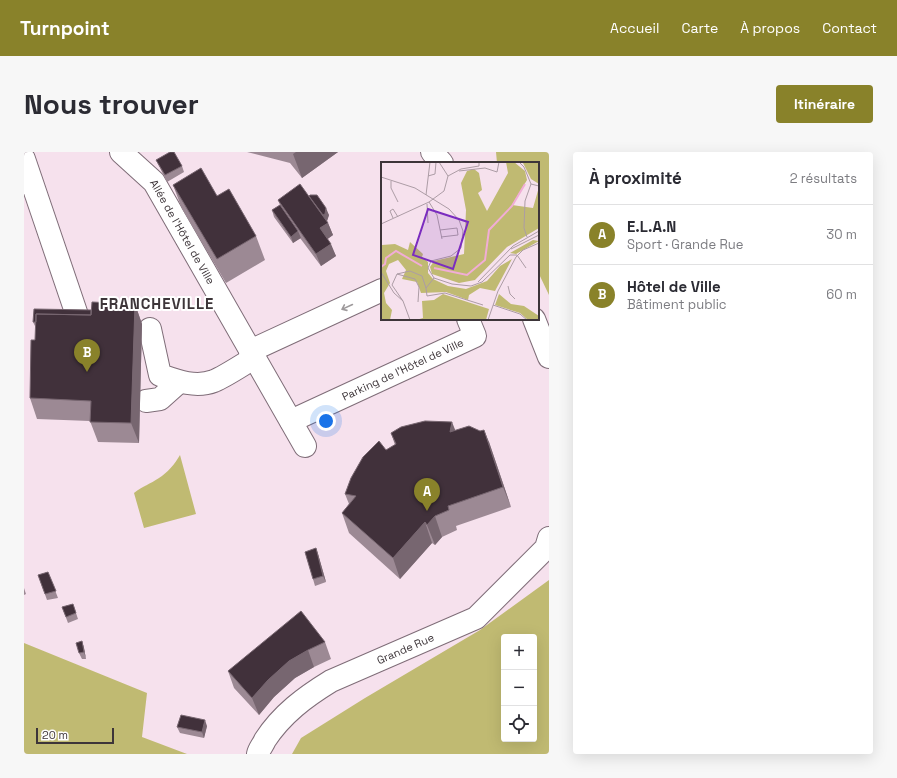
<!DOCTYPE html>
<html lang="fr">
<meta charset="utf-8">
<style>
:root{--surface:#fff;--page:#f7f7f7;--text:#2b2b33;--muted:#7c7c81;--line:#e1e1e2;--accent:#89822a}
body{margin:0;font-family:"Space Grotesk",sans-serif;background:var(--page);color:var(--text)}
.controls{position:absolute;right:12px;bottom:12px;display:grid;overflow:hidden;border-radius:4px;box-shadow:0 4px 16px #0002}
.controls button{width:36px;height:36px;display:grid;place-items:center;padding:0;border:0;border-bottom:1px solid var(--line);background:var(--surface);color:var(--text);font:20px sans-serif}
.scale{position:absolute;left:12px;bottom:10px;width:78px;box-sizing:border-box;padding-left:4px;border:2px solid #3d3539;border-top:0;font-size:11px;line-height:14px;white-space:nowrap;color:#3d3539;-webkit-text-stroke:3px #fff;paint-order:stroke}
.you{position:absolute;left:302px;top:269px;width:14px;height:14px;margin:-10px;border:3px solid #fff;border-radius:50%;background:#1a73e8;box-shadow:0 0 0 6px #1a73e833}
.badge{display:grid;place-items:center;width:26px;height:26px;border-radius:50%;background:var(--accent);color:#fff;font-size:13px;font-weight:700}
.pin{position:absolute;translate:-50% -33px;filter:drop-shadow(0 1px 2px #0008)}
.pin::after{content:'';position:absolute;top:21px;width:14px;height:12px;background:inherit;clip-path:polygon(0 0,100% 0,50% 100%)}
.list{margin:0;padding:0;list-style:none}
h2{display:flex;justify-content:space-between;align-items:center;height:52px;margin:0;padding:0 16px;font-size:17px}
h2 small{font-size:13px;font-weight:400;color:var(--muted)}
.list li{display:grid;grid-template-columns:26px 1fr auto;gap:12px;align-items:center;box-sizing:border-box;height:60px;padding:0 16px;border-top:1px solid var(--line)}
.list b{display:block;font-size:15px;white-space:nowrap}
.list p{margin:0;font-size:13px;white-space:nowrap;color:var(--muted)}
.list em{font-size:13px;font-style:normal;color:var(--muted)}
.icon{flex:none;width:22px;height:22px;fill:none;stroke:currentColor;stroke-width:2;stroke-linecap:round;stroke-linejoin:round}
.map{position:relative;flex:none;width:525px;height:602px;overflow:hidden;border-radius:4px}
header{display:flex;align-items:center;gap:24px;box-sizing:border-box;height:56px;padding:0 20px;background:var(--accent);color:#fff}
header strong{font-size:19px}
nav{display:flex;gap:22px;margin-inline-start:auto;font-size:14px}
.intro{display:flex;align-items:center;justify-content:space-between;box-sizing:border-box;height:96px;padding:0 24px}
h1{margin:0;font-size:28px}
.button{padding:10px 18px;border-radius:4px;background:var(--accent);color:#fff;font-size:14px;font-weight:700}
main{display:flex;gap:24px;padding:0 24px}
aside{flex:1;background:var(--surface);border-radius:4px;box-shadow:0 4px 16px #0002}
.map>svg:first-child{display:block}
</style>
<header>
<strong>Turnpoint</strong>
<nav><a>Accueil</a><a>Carte</a><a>À propos</a><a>Contact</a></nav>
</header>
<div class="intro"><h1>Nous trouver</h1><a class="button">Itinéraire</a></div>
<main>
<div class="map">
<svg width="525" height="602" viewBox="0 0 525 602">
<rect width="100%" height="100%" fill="#f6e1ed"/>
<path fill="#c0ba72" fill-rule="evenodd" d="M 472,0 L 525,0 L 525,143 L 514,120 L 514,11 L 473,11 Z
M 156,303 L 172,362 L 120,376 L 110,341 C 119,334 126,332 135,326 C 143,321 151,312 156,303 Z
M 525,428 L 525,602 L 268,602 L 277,586 L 341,546 L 456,478 ZM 480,485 L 510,485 L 510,587 L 480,587 Z
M 0,491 L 123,541 L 118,585 L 163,602 L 0,602 Z"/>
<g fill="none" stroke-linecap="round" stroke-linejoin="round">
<g stroke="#7f6d78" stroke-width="24">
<g id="minor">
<path id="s1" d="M 97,0 L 130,30 L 281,294"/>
<path d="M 408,0 L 418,11"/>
<path d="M 0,7 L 53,163"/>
<path d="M 510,167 L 525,205"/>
<path d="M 126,177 L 136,223 C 153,229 172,236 190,229 C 202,224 218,213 230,206"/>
<path d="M 226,199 L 358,138"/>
<path d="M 122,249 L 136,247 L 155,230"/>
<path id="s2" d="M 267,269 L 451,184 L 444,167"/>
<path id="s3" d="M 234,602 C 235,597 239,593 241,588 C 258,562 281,545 307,529 L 452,466 L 522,396 L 525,386"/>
</g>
</g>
<use href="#minor" stroke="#fff" stroke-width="22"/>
</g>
<path fill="#9c8994" d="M 223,0 L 314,0 L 278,26 L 266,11 Z
M 132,8 L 158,14 L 160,20 L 143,30 Z
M 149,33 L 193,44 L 232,84 L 241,108 L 202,131 L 158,57 Z
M 285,44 L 305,63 L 303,69 L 304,71 L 309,83 L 303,87 L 312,104 L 297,114 L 276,86 L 269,91 L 250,65 L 248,58 L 256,53 L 254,48 Z
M 111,152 L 118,172 L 115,291 L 74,290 L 66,269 L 13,267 L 6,246 L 11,188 L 12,176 L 9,170 L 67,158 Z
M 431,279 L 465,290 L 487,355 L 432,374 L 433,378 L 418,385 L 411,393 L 408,391 L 376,427 L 325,381 L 318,361 L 325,352 L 321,342 L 362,298 L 371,293 L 367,281 Z
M 292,396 L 294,402 L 302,430 L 291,434 L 289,427 Z
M 24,420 L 34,446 L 23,448 L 14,423 Z
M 0,436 L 2,442 L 0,443 Z
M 49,452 L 54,467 L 44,471 L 38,455 Z
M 58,489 L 60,496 L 62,507 L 58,507 L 55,501 Z
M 301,490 L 307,507 L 290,515 L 271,526 L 250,545 L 235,563 L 210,536 L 204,519 Z
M 183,574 L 180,586 L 156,581 L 153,575 Z"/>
<path fill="#776670" d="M 272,0 L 314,0 L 278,26 L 269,2 Z
M 302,56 L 305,63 L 303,69 L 298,65 Z
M 304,71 L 309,83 L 301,89 L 296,76 Z
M 274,79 L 277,86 L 269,91 L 267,85 Z
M 307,92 L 312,104 L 297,114 L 292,102 Z
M 111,152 L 118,172 L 115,291 L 107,271 Z
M 428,270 L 436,290 L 426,280 Z
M 460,278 L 465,290 L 487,355 L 479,335 Z
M 411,364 L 418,385 L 411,393 L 403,373 Z
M 401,370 L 408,391 L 376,427 L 369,406 Z
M 292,396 L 294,402 L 302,430 L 299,424 Z
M 58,489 L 60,496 L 62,507 L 60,500 Z
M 284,498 L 290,515 L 271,526 L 250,545 L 235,563 L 228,546 L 244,528 L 265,509 Z
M 181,568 L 183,574 L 180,586 L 178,580 Z"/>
<path fill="#41313b" stroke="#776670" d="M 146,0 L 150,0 L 158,14 L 141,23 L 132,8 Z
M 177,16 L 193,44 L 205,37 L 232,84 L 193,107 L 149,33 Z
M 276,32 L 304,71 L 296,76 L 307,92 L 292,102 L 254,48 Z
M 286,43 L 293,43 L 302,56 L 301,62 L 299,63 L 285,44 Z
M 256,53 L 274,79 L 267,85 L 248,58 Z
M 68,150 L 111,152 L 107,271 L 66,270 L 67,249 L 6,246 L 7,188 L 11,188 L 12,162 L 67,163 Z
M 10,157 L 67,158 L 67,163 L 12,162 L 12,170 L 9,170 Z
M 401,269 L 428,270 L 426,280 L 445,274 L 456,279 L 460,278 L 479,335 L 424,354 L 425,358 L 411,364 L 403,373 L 401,370 L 369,406 L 318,361 L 332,344 L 321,342 L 327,326 L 339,305 L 355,289 L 362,298 L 372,292 L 367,281 L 377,275 Z
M 292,396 L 299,424 L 289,427 L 281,400 Z
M 24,420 L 32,439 L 21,442 L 14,423 Z
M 49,452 L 52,461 L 42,465 L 38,455 Z
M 277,459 L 301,490 L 284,498 L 265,509 L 244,528 L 228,546 L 204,519 Z
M 58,489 L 60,500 L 55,501 L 52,491 Z
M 157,563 L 181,568 L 178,580 L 153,575 Z"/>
<defs><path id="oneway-shaft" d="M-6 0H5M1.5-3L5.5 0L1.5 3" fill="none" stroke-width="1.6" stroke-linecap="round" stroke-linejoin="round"/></defs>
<use stroke="#9e9a9c" href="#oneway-shaft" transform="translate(323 155) rotate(155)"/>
<g text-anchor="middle" stroke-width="4" stroke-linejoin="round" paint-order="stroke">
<g font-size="11" fill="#3d3539" stroke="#fff">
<text dy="4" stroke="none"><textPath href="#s1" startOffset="102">Allée de l'Hôtel de Ville</textPath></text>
<text dy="4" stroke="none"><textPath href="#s2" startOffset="123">Parking de l'Hôtel de Ville</textPath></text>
<text dy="4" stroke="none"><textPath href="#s3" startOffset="186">Grande Rue</textPath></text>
</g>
<g font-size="15" font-weight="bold" letter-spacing="1" fill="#3d3539" stroke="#fff">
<text x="133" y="157">FRANCHEVILLE</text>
</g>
</g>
<g transform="translate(357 10)">
<rect width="158" height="158" fill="#f6e1ed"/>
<path d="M 125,0 L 133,0 L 144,9 L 146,18 L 131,43 L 152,46 L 158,25 L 158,66 L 126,85 L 94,118 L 78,121 L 51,112 L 49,105 L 53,99 L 83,92 L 85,48 L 80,21 L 86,9 L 93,7 L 98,11 L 101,28 L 97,31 L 106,49 L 127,11 ZM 158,0 L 158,22 L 150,17 L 142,1 ZM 152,78 L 158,79 L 135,92 L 129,91 ZM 29,80 L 42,92 L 41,95 L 47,100 L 47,111 L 52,117 L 67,124 L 85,127 L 106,119 L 119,104 L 131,97 L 114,129 L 99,126 L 88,133 L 87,138 L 65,130 L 40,131 L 36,120 L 21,117 L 25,108 L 17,98 L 8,102 L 5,109 L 9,121 L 3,131 L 5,141 L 11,148 L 9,158 L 0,158 L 1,83 L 14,82 L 27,88 ZM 62,132 L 108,147 L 105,158 L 35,158 L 42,156 L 41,139 L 53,138 ZM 118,132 L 130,142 L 143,144 L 158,154 L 158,158 L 147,158 L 139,151 L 114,143 Z" fill="#c0ba72"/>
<path fill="none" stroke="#f1add6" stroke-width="2" d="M 0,105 L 4,102 L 5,96 L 15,89 L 41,104M 53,106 L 86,113 L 104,98 L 108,68 L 131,44 L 144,22"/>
<path fill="none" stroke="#ac9ca5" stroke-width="1" d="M 58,0 L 67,14M 138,0 L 143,5 L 150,22 L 158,24M 78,9 L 104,6 L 116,10 L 118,0M 47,14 L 54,12 L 55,0M 0,15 L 34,26 L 68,47 L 78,58 L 82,69 L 80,86 L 70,94 L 50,99 L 47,106 L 53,116 L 71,122 L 90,124 L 101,120 L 129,93M 10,19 L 10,26 L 17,40M 45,33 L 49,0M 48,40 L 56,53 L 61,77M 46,42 L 47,61M 12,56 L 9,49 L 12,47 L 17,55M 0,62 L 48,40 L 63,29 L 67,14 L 80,7 L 98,4 L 98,0M 59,68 L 76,66 L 77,73 L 60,75M 146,75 L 143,66 L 144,39 L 150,22M 130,87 L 158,73M 129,93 L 136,93 L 145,106M 0,110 L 13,131 L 22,139 L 29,158M 16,112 L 34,117 L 38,125 L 37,140M 53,116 L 45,126 L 46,134 L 64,131 L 102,143M 97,120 L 132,84 L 158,69M 127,124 L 129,132 L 134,137M 22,139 L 11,123 L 16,112 L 29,109 L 41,114 L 45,126M 112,143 L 139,152 L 146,158M 107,158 L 117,129 L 135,95 L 142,88 L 158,81"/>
<path fill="#7b2cbf" fill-opacity="0.15" stroke="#7b2cbf" stroke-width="2" d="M 47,47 L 87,60 L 72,107 L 32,93 Z"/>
<rect width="158" height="158" fill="none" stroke="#3d3539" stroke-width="2"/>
</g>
</svg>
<div class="controls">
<button>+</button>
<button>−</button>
<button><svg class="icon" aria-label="locate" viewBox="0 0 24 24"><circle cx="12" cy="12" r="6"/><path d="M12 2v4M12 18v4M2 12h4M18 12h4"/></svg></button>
</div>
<div class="scale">20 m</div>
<div class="you"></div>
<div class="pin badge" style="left:403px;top:359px">A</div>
<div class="pin badge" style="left:63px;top:220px">B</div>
</div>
<aside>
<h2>À proximité<small>2 résultats</small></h2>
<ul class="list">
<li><span class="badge">A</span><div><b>E.L.A.N</b><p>Sport · Grande Rue</p></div><em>30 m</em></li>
<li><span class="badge">B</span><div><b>Hôtel de Ville</b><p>Bâtiment public</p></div><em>60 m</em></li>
</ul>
</aside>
</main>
